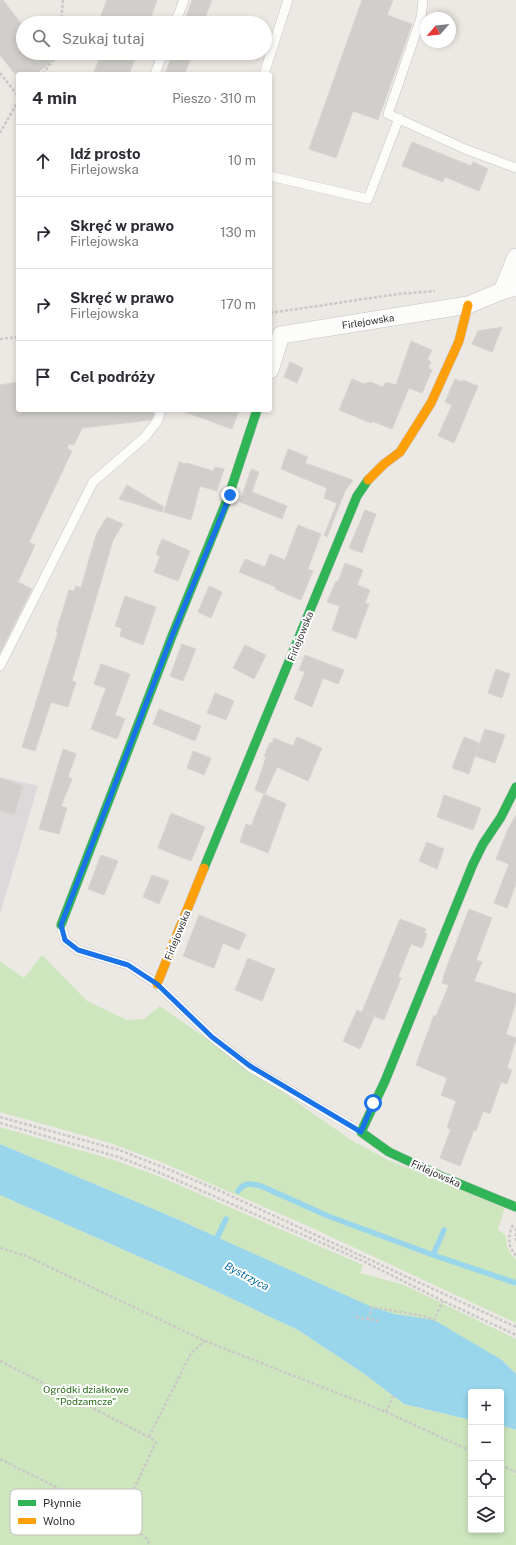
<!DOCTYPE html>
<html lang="pl">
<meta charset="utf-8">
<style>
:root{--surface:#fff;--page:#f7f7f7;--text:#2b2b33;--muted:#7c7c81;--line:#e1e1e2}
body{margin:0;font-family:"Public Sans",sans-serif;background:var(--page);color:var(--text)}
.controls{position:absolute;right:12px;bottom:12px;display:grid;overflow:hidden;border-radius:4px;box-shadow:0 2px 6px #0003}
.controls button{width:36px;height:36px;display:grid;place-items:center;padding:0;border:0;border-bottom:1px solid var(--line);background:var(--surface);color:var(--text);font:20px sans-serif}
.compass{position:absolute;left:420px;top:12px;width:36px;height:36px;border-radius:50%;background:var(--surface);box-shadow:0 2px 6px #0003;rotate:242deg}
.stop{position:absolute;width:12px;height:12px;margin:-9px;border:3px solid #1a73e8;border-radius:50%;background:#fff}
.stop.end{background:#1a73e8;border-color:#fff;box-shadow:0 1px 4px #0008}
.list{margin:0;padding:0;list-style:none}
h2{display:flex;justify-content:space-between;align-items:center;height:52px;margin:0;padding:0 16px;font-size:17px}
h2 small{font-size:13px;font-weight:400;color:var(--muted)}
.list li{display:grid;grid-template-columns:26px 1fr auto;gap:12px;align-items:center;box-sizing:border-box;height:72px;padding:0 16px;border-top:1px solid var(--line)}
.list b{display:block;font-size:15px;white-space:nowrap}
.list p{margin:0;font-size:13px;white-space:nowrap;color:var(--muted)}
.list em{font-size:13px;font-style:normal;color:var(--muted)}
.icon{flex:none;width:22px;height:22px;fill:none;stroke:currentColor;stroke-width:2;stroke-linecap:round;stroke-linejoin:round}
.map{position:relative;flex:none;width:516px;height:1545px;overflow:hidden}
.search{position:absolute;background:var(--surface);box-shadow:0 2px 6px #0003;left:16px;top:16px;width:256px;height:44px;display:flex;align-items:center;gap:10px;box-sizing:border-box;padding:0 14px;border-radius:22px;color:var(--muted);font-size:15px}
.panel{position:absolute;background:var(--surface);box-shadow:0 2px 6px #0003;left:16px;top:72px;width:256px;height:340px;border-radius:4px}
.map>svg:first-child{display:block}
</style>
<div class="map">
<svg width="516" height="1545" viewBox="0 0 516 1545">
<rect width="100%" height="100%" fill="#ece8e4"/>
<path fill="#dcd9db" d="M 0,777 L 38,786 L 0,914 Z"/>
<path fill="#cee6be" d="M 42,955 L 87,1001 L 127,1020 L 144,1019 L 160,1006 L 351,1140 L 388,1160 L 505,1207 L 498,1229 L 506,1236 C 506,1246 509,1253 516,1260 L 516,1323 L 310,1227 L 161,1162 L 107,1142 L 0,1112 L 0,961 L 24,978 Z
M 0,1127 L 114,1160 L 158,1176 L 363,1265 L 360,1273 L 404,1285 L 516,1339 L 516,1374 L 502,1360 L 395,1314 L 367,1306 L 177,1219 L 0,1144 Z
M 0,1195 L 201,1284 L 298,1330 L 363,1373 L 404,1404 L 471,1420 L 471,1530 L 501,1530 L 501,1425 L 516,1430 L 516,1545 L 0,1545 Z"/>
<path fill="#99d6ec" d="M 0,1144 L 177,1219 L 372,1307 L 395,1314 L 434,1320 L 502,1360 L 516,1374 L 516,1430 L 501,1425 L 501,1392 L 471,1392 L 471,1420 L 404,1404 L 363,1373 L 298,1330 L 201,1284 L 0,1195 Z"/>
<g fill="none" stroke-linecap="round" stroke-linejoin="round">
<path stroke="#99d6ec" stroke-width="5.5" d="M 238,1191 C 246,1181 250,1184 261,1186 L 328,1216 L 433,1255 L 516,1283
M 214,1244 L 226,1219
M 433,1255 L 444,1230"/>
</g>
<path fill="#d1cecb" stroke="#d7d4d0" d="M 0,0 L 3,0 L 23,26 L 23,53 L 44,53 L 51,62 L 36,74 L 15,74 L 0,55 Z
M 107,0 L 157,0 L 149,23 L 98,23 Z
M 192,0 L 212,0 L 203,23 L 184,23 Z
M 362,0 L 393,0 L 387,15 L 412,24 L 378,120 L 353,111 L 336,158 L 309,149 Z
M 102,53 L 137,53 L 129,74 L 93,74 Z
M 173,53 L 192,53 L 185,74 L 165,74 Z
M 412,142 L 471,166 L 473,162 L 488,169 L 479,191 L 445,177 L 443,182 L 402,166 Z
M 502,327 L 492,352 L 472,344 L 478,331 Z
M 411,341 L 432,350 L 427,359 L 431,362 L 428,368 L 432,370 L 422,393 L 409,388 L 392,429 L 372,421 L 371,423 L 339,410 L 352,379 L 364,384 L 370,382 L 383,387 L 386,382 L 396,385 Z
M 290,362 L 303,368 L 297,383 L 284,377 Z
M 455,379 L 462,382 L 463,380 L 478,386 L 454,443 L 438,436 L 452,405 L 445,402 Z
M 18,382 L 18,410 L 153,410 L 154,414 L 151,420 L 82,428 L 74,445 L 69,444 L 67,448 L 72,451 L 29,542 L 35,545 L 18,582 L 32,589 L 0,653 L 0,385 Z
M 185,410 L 239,410 L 232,429 L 185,412 Z
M 288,449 L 308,457 L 305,463 L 353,480 L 345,491 L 327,537 L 324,535 L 337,503 L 324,498 L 327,488 L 281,469 Z
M 179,462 L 186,464 L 187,463 L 213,471 L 215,467 L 224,469 L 217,491 L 200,486 L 191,520 L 164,512 Z
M 251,469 L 259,472 L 252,492 L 287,506 L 282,519 L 240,502 Z
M 127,485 L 164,507 L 162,512 L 119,499 Z
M 365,510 L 376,514 L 362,553 L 349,548 Z
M 107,517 L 123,524 L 113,540 L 72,681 L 76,682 L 68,707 L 51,702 L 35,751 L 22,747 L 58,632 L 56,632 L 69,590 L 74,591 L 76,586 L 81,588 L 96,535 Z
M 298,525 L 321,534 L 308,569 L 313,571 L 301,600 L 275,589 L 276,587 L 239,572 L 245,559 L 265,567 L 270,554 L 285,560 Z
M 162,539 L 190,551 L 178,581 L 154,572 L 160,556 L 156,554 Z
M 345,563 L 363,570 L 357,585 L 370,590 L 365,603 L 369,604 L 356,639 L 332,630 L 340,606 L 327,602 L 336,581 L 338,582 Z
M 209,586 L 222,592 L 211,618 L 198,612 Z
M 125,596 L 156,607 L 143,645 L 120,636 L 122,628 L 115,626 Z
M 182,644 L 196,649 L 183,681 L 170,676 Z
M 245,645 L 266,655 L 254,679 L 233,668 Z
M 305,655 L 344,670 L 338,684 L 323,678 L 312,707 L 294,699 L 305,672 L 299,670 Z
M 101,664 L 130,674 L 115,715 L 125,719 L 117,739 L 91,729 L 106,688 L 94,684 Z
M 496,669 L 510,674 L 502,698 L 488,693 Z
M 215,693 L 234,701 L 226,720 L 207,713 Z
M 159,709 L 201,726 L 195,741 L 153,724 Z
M 485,729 L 505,735 L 495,763 L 475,756 Z
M 297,737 L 322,748 L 308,781 L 277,767 L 265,794 L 255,790 L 266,757 L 264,756 L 270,742 L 272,743 L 274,738 L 293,746 Z
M 464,737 L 479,743 L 469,774 L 452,768 Z
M 63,749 L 76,754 L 68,777 L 72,779 L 61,806 L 67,808 L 59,834 L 39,829 Z
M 193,751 L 211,758 L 204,775 L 187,768 Z
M 0,778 L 23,786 L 14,815 L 0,810 Z
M 264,794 L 286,804 L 268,853 L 240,842 L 246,824 L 251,826 Z
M 444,795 L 481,808 L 473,830 L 437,817 Z
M 171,813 L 205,827 L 191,861 L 158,848 Z
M 516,815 L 516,884 L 507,908 L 494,903 L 509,864 L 496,859 L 508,829 Z
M 427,842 L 444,849 L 437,869 L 419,861 Z
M 101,855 L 118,861 L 104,895 L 88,889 Z
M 152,875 L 169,881 L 159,904 L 143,897 Z
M 469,909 L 492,918 L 476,960 L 482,962 L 474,981 L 516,994 L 516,1002 L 506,1034 L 516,1038 L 516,1039 L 507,1068 L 512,1070 L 507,1084 L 501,1082 L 490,1114 L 483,1111 L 476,1131 L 474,1130 L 460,1166 L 440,1158 L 451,1129 L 447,1128 L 456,1101 L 441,1095 L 447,1078 L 416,1065 L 434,1015 L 436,1016 L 449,985 L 442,983 L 444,977 L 443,977 Z
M 199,915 L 246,934 L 239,950 L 223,943 L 214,968 L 183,956 Z
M 400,919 L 426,929 L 424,933 L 427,934 L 422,948 L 411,944 L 398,977 L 401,978 L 384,1020 L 362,1012 Z
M 248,958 L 275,969 L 262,1001 L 235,990 Z
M 357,1010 L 374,1017 L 360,1049 L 343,1041 Z"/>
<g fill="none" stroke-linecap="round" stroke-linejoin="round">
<g stroke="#c5c4c5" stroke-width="10">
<path id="lane" d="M 423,0 L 421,18 L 388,114 L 465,149 L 516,168
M 175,23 L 184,0
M 155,74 L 163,53
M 264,74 L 288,0
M 270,176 L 368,199 L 399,118
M 0,666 L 93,482 L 145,437 L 158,420 L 161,410
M 61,925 L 65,940 L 78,950 L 128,965 L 157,984 L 212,1037 L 250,1067 L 361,1132"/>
</g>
<g stroke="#c5c4c5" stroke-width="18">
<path id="street" d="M 502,291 L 516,257
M 270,370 L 281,335 L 468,305 L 502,291 L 516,287"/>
</g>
<g stroke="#c5c4c5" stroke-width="10">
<path id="fast" d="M 516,787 L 501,817 L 483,844 L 473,864 L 385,1081 L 361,1132 L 389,1152 L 445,1178 L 516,1207
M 204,868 L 357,496 L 368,480
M 61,925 L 172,636 L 229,495 L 257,410"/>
</g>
<g stroke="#c5c4c5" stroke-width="10">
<path id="slow" d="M 368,480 L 384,464 L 400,452 L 431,403 L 459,341 L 468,305
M 157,984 L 204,868"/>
</g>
<path stroke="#c9c9c8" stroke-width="2.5" stroke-dasharray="3 2" stroke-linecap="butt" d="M 61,23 L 63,0
M 0,73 L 18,96
M 43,74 L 58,53
M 0,133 L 18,101
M 270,313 L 398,294 L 435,291
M 0,339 L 18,337
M 0,1117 L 119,1150 L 160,1166 L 218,1190 L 516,1327
M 0,1123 L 118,1157 L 158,1172 L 363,1261 L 443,1301 L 516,1335
M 513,1225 C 507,1236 508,1247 516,1256
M 516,1228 L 516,1243
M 0,1248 L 24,1255 L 205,1341 L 386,1412 L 471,1451
M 356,1317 L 379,1321
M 368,1319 L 372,1307 L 423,1316 L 434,1320 L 443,1301
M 0,1361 L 149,1437 L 156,1442 L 120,1519
M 386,1412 L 393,1396
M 149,1437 L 191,1353 L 205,1341
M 0,1459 L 120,1519 L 147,1539 L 150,1545
M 501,1465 L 516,1472"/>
<use href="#lane" stroke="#fcfcfb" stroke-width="9"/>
<use href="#street" stroke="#fcfcfb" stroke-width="17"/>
<use href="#fast" stroke="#30b455" stroke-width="9"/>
<use href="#slow" stroke="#ff9f0a" stroke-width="9"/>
</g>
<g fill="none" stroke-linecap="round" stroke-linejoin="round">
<path stroke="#1a73e8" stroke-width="5" d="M 230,495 L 172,636 L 61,925 L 65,940 L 78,950 L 128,965 L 157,984 L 212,1037 L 250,1066 L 361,1132 L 373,1103"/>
</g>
<g text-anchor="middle" stroke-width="4" stroke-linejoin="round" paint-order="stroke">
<g font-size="10" fill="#2e2e2e" stroke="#fff">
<text transform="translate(368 321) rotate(-9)" y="4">Firlejowska</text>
<text transform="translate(300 636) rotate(-68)" y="4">Firlejowska</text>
<text transform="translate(177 935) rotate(-68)" y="4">Firlejowska</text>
<text transform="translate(436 1173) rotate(24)" y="4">Firlejowska</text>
</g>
<g font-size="10" fill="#2c6e1b" stroke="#fff">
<text x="86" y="1393">Ogródki działkowe<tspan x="86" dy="12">"Podzamcze"</tspan></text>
</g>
<g font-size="11" font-style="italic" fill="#0d6fa3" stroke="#fff">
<text transform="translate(247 1276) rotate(28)" y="4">Bystrzyca</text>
</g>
</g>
<rect x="10" y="1489" width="132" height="46" rx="6" fill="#fff" stroke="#c0c0c0" stroke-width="1"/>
<rect x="18" y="1500" width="18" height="6" fill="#30b455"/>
<rect x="18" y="1518" width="18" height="6" fill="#ff9f0a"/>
<g font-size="11" fill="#2e2e2e">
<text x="43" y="1507">Płynnie</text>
<text x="43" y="1525">Wolno</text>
</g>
</svg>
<div class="controls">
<button>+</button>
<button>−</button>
<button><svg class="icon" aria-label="locate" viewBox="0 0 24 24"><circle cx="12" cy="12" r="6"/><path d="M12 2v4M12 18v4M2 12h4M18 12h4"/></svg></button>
<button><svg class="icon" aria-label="layers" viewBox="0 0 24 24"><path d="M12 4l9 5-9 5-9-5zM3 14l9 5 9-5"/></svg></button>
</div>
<svg class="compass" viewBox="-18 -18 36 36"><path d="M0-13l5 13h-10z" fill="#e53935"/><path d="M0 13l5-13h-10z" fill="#7c7c81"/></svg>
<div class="stop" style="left:373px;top:1103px"></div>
<div class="stop end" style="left:230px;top:495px"></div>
<div class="search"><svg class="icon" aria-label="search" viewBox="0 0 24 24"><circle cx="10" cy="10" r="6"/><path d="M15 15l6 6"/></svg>Szukaj tutaj</div>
<section class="panel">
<h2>4 min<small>Pieszo · 310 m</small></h2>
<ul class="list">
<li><svg class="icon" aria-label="ahead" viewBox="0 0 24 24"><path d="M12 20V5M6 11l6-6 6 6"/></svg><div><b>Idź prosto</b><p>Firlejowska</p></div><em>10 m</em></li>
<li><svg class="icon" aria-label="right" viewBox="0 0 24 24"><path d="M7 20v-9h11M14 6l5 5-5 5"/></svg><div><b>Skręć w prawo</b><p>Firlejowska</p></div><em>130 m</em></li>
<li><svg class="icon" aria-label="right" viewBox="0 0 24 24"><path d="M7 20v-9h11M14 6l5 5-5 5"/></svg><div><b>Skręć w prawo</b><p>Firlejowska</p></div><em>170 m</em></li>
<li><svg class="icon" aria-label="arrive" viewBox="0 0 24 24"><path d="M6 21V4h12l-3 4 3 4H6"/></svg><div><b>Cel podróży</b></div></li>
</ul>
</section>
</div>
